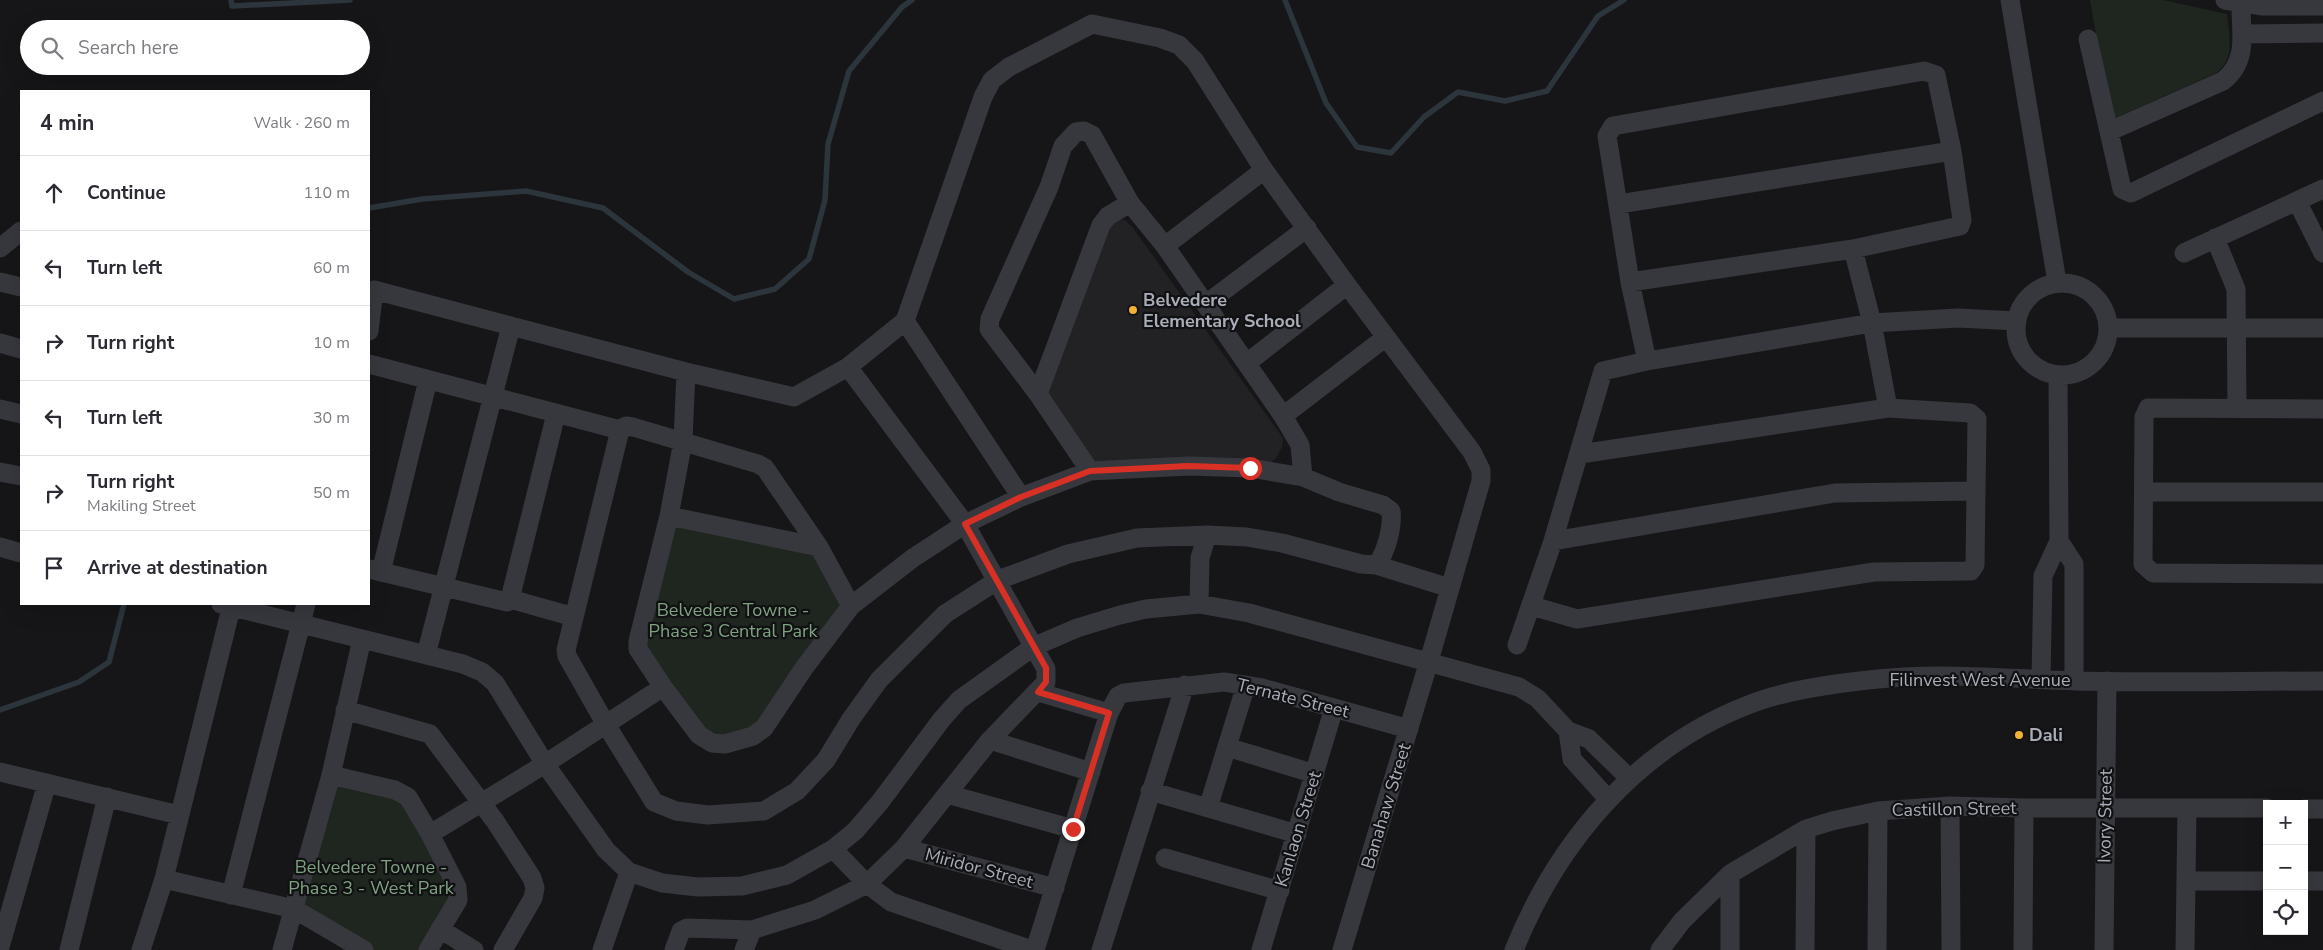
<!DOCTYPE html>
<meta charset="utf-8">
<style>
:root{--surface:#fff;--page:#f2f2f3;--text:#2b2b33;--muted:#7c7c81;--line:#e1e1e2}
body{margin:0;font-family:"Nunito Sans",sans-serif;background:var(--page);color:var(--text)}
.controls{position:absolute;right:15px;bottom:15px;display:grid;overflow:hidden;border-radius:0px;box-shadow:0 5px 20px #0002}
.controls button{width:45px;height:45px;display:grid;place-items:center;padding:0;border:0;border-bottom:1px solid var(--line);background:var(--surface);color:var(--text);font:25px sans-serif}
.stop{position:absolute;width:15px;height:15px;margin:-11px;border:4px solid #d93025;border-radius:50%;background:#fff}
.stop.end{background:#d93025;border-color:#fff;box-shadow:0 1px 5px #0008}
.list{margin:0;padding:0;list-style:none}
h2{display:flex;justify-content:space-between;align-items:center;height:65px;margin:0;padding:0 20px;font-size:21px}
h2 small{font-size:16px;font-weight:400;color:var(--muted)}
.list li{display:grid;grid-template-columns:32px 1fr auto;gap:15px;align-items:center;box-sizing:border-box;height:75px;padding:0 20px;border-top:1px solid var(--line)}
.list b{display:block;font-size:19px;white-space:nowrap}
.list p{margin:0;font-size:16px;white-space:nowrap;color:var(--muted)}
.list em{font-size:16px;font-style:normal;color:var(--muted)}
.icon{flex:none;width:28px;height:28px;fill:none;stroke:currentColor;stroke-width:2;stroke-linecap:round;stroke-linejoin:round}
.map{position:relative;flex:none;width:2323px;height:950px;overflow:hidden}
.search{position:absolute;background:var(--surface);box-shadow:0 5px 20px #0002;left:20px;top:20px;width:350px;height:55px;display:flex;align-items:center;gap:12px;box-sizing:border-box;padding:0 18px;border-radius:28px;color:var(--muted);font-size:19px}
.panel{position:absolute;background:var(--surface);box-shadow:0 5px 20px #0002;left:20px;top:90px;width:350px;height:515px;border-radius:0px}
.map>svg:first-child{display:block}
</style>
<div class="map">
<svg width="2323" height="950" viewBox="0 0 2323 950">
<rect width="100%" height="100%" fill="#161618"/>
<path fill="#222225" d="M 1115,219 L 1125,220 L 1133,228 L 1283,438 L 1282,447 L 1277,457 L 1269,464 L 1097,467 L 1043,392 L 1105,228 Z"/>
<path fill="#1e261f" d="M 2090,0 L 2163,0 L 2227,14 C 2229,36 2236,58 2216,73 L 2111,120 Z
M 668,520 L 819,547 L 851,606 L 764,728 L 712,743 L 638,649 Z
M 329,782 L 394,796 L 404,805 L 451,886 L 452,899 L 422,950 L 370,950 L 294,909 Z"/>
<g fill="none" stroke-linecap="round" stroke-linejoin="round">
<path stroke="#2c353c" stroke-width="5.5" d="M 231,0 L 232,6 L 350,0
M 1285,0 L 1326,103 L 1357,147 L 1391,153 L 1424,117 L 1458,92 L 1505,101 L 1547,91 L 1598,16 L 1624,0
M 369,208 L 422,199 L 526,191 L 603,208 L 688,272 L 734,299 L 775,289 L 809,259 L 825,200 L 828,144 L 849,71 L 902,7 L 912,0
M 0,710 L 79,682 L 109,662 L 124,604"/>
<path stroke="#37383d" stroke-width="19" d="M 2010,0 L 2057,282
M 2225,0 L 2263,6 L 2323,6
M 2242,34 L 2323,33
M 2088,39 L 2122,189 L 2131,193 L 2323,101
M 2110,131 L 2223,81 C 2250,60 2240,30 2241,0
M 2297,201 L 2323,253
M 1619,204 L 1952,151
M 2215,238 L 2236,289 L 2237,408
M 1165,246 L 1264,170
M 0,248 L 21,231
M 1853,249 L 1872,323 L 1888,408
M 2184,253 L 2323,189
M 0,282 L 21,287
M 1630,282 L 1853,249 L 1960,226 L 1962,220 L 1952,151 L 1936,75 L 1924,71 L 1613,126 L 1607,136 L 1630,282 L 1647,361
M2016 329a46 46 0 1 1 92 0a46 46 0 1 1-92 0Z
M 369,291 L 374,290 L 686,372 L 794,397 L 848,367 L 905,321 L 983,97 L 992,80 L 1009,67 L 1092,24 L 1160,38 L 1179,45 L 1195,61 L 1264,170 L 1347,285 L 1472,452 L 1481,470 L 1481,481 L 1429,661 L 1342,950
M 1206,304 L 1307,228
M 905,321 L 1021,497
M 2108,328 L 2323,328
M 369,331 L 374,290
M 0,343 L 21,349
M 1247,363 L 1347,285
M 369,364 L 620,430
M 1038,394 L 989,329 L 990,319 L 1049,187 L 1063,146 L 1076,132 L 1084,131 L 1092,135 L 1130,203
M 0,409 L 21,414
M 2323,409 L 2148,408 L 2144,417 L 2143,564 L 2153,573 L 2323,574
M 1283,416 L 1386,337
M 0,472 L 21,476
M 1303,477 L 1339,492 L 1383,505 L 1391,511 C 1393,526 1386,554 1376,565
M 2144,492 L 2323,492
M 669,516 L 819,547 L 851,606 L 804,668 L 764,728 L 753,736 L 725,744 L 712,743 L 699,735 L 663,687 L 638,649 L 638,641 L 669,516 L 683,441 L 686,372
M 1553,541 L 1835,493 L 1975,491
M 2059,541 L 2074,564 L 2074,681
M 0,547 L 21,553
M 819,547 L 765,468 L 758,464 L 633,427 L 626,426 L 620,430 L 566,650 L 567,656 L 605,723 L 654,802 L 676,811 L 708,815 L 764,811 L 797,791 L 826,760 L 851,719 L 879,680 L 945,614 L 998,580 L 1068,554 L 1137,538 L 1207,535
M 369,569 L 507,602 L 510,599 L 556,414
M 381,572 L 428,380
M 510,599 L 574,617
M 221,604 L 463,664 L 482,672 L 495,683 L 545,764 L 606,850 L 629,872 L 662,883 L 698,887 L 742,886 L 787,875 L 833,849 L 855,831 L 880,802 L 942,719 L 959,700 L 1033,647 L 1077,628 L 1120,615 L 1146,609 L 1199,604 L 1249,613 L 1519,687 L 1537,698 L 1568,731 L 1589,739 L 1629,778
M 1199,604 L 1200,558 L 1207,535 L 1247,537 L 1282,543 L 1361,564 L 1376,565 L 1450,588
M 851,606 L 913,558 L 965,524 L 1021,497 L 1090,471 L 1189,466 L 1250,468 L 1303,477 L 1300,445 L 1283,416 L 1165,246 L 1130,203 L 1108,216 L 1101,225 L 1038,394 L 1090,471
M 1532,606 L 1577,619 L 1874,572 L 1971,571 L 1975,565 L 1977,419 L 1970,413 L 1888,408 L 1580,454
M 1517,645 L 1553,541 L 1603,371 L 1647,361 L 1872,323 L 1958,318 L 2017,321
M 426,655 L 511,326
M 2041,679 L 2043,576 L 2059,541 L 2058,376
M 1038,692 L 1109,713
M 345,710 L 430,734 L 495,821 L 532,878 L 535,888 L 533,898 L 503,950
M 1568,731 L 1572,759 L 1608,799
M 990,740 L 1091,772
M 1227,747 L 1315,774
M 0,772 L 179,815
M 331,775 L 362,639
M 1150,791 L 1297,834
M 947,794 L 1073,829
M 1950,806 L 1951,950
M 1208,808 L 1246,685
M 2304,809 L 2323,809
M 430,834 L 545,764 L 663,687
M 904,848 L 1055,888
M 833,849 L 867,884 L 891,902 L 1032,950
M 1165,858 L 1280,891
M 164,879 L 294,909 L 364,950
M 2186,881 L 2267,881
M 2304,881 L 2323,881
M 231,895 L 306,604
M 440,929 L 474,950
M 0,947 L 47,783
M 69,950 L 107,797
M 141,950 L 164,879 L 232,604
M 282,950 L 331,775 L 395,790 L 408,797 L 430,834 L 457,887 L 458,900 L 428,950
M 602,950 L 629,872
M 674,950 L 681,931 L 687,928 L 752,930 L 815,910 L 867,884 L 904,848 L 990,740 L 1046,682 L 1046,669 L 965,524 L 848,367
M 744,950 L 752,930
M 1035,950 L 1109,713 L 1118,696 L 1124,693 L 1224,682 L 1262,688 L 1409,729
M 1101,950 L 1185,685
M 1261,950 L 1334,708
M 1514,950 C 1558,841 1637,748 1748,705 C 1789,688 1859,680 1904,677 C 1961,674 2019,679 2076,681 C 2158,683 2241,681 2323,681
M 1660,950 L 1682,921 L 1730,874 L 1806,829 L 1832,821 L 1878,811 L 1950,806 L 2024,808 L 2267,808
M 1730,950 L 1730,874
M 1805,950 L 1806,829
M 1877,950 L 1878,811
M 2023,950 L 2024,808
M 2104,950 L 2107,681
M 2185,950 L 2187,808"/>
</g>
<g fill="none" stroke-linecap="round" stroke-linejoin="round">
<path stroke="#d93025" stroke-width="6" d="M 1073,829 L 1109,713 L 1038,692 L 1046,682 L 1046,668 L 965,524 L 1021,497 L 1090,471 L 1188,466 L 1250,468"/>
</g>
<g fill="#f2b134" stroke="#111113" stroke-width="2">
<circle cx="1133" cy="310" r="5"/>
<circle cx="2019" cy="735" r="5"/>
</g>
<g text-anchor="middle" stroke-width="4.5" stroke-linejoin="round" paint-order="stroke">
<g font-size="18" font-weight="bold" fill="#a8adb8" stroke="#111113" text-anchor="start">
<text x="1143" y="306">Belvedere<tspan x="1143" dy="21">Elementary School</tspan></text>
<text x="2029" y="741">Dali</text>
</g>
<g font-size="18" fill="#7fa381" stroke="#111113">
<text x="733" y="616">Belvedere Towne -<tspan x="733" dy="21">Phase 3 Central Park</tspan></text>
<text x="371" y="873">Belvedere Towne -<tspan x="371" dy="21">Phase 3 - West Park</tspan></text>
</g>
<g font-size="18" fill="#a8adb8" stroke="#111113">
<text x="1980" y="686">Filinvest West Avenue</text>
<text transform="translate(1293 698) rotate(14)" y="6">Ternate Street</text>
<text transform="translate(1386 806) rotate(-73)" y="6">Banahaw Street</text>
<text transform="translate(1954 809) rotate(-1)" y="6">Castillon Street</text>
<text transform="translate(2105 816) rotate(-89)" y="6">Ivory Street</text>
<text transform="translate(1298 829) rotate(-73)" y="6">Kanlaon Street</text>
<text transform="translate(979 868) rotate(15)" y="6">Miridor Street</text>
</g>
</g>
</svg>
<div class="controls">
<button>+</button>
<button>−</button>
<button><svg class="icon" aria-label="locate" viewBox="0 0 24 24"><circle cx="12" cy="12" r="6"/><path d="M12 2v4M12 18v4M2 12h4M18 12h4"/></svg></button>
</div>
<div class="stop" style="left:1250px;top:468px"></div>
<div class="stop end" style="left:1073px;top:829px"></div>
<div class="search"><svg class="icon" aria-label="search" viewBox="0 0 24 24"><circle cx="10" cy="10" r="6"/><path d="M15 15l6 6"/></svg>Search here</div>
<section class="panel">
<h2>4 min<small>Walk · 260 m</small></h2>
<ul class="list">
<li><svg class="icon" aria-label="ahead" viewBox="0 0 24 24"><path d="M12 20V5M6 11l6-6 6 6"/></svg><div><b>Continue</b></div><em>110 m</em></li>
<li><svg class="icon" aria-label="left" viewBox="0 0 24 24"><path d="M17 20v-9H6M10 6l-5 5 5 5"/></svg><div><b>Turn left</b></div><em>60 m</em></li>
<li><svg class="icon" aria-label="right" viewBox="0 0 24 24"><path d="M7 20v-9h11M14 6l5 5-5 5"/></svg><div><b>Turn right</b></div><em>10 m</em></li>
<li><svg class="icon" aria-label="left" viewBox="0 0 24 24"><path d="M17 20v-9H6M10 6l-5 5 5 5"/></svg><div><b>Turn left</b></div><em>30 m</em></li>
<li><svg class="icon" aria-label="right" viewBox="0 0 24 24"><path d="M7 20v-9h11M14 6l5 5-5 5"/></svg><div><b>Turn right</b><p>Makiling Street</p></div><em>50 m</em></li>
<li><svg class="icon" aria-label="arrive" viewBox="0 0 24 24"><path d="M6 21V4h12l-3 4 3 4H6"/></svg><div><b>Arrive at destination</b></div></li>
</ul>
</section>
</div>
